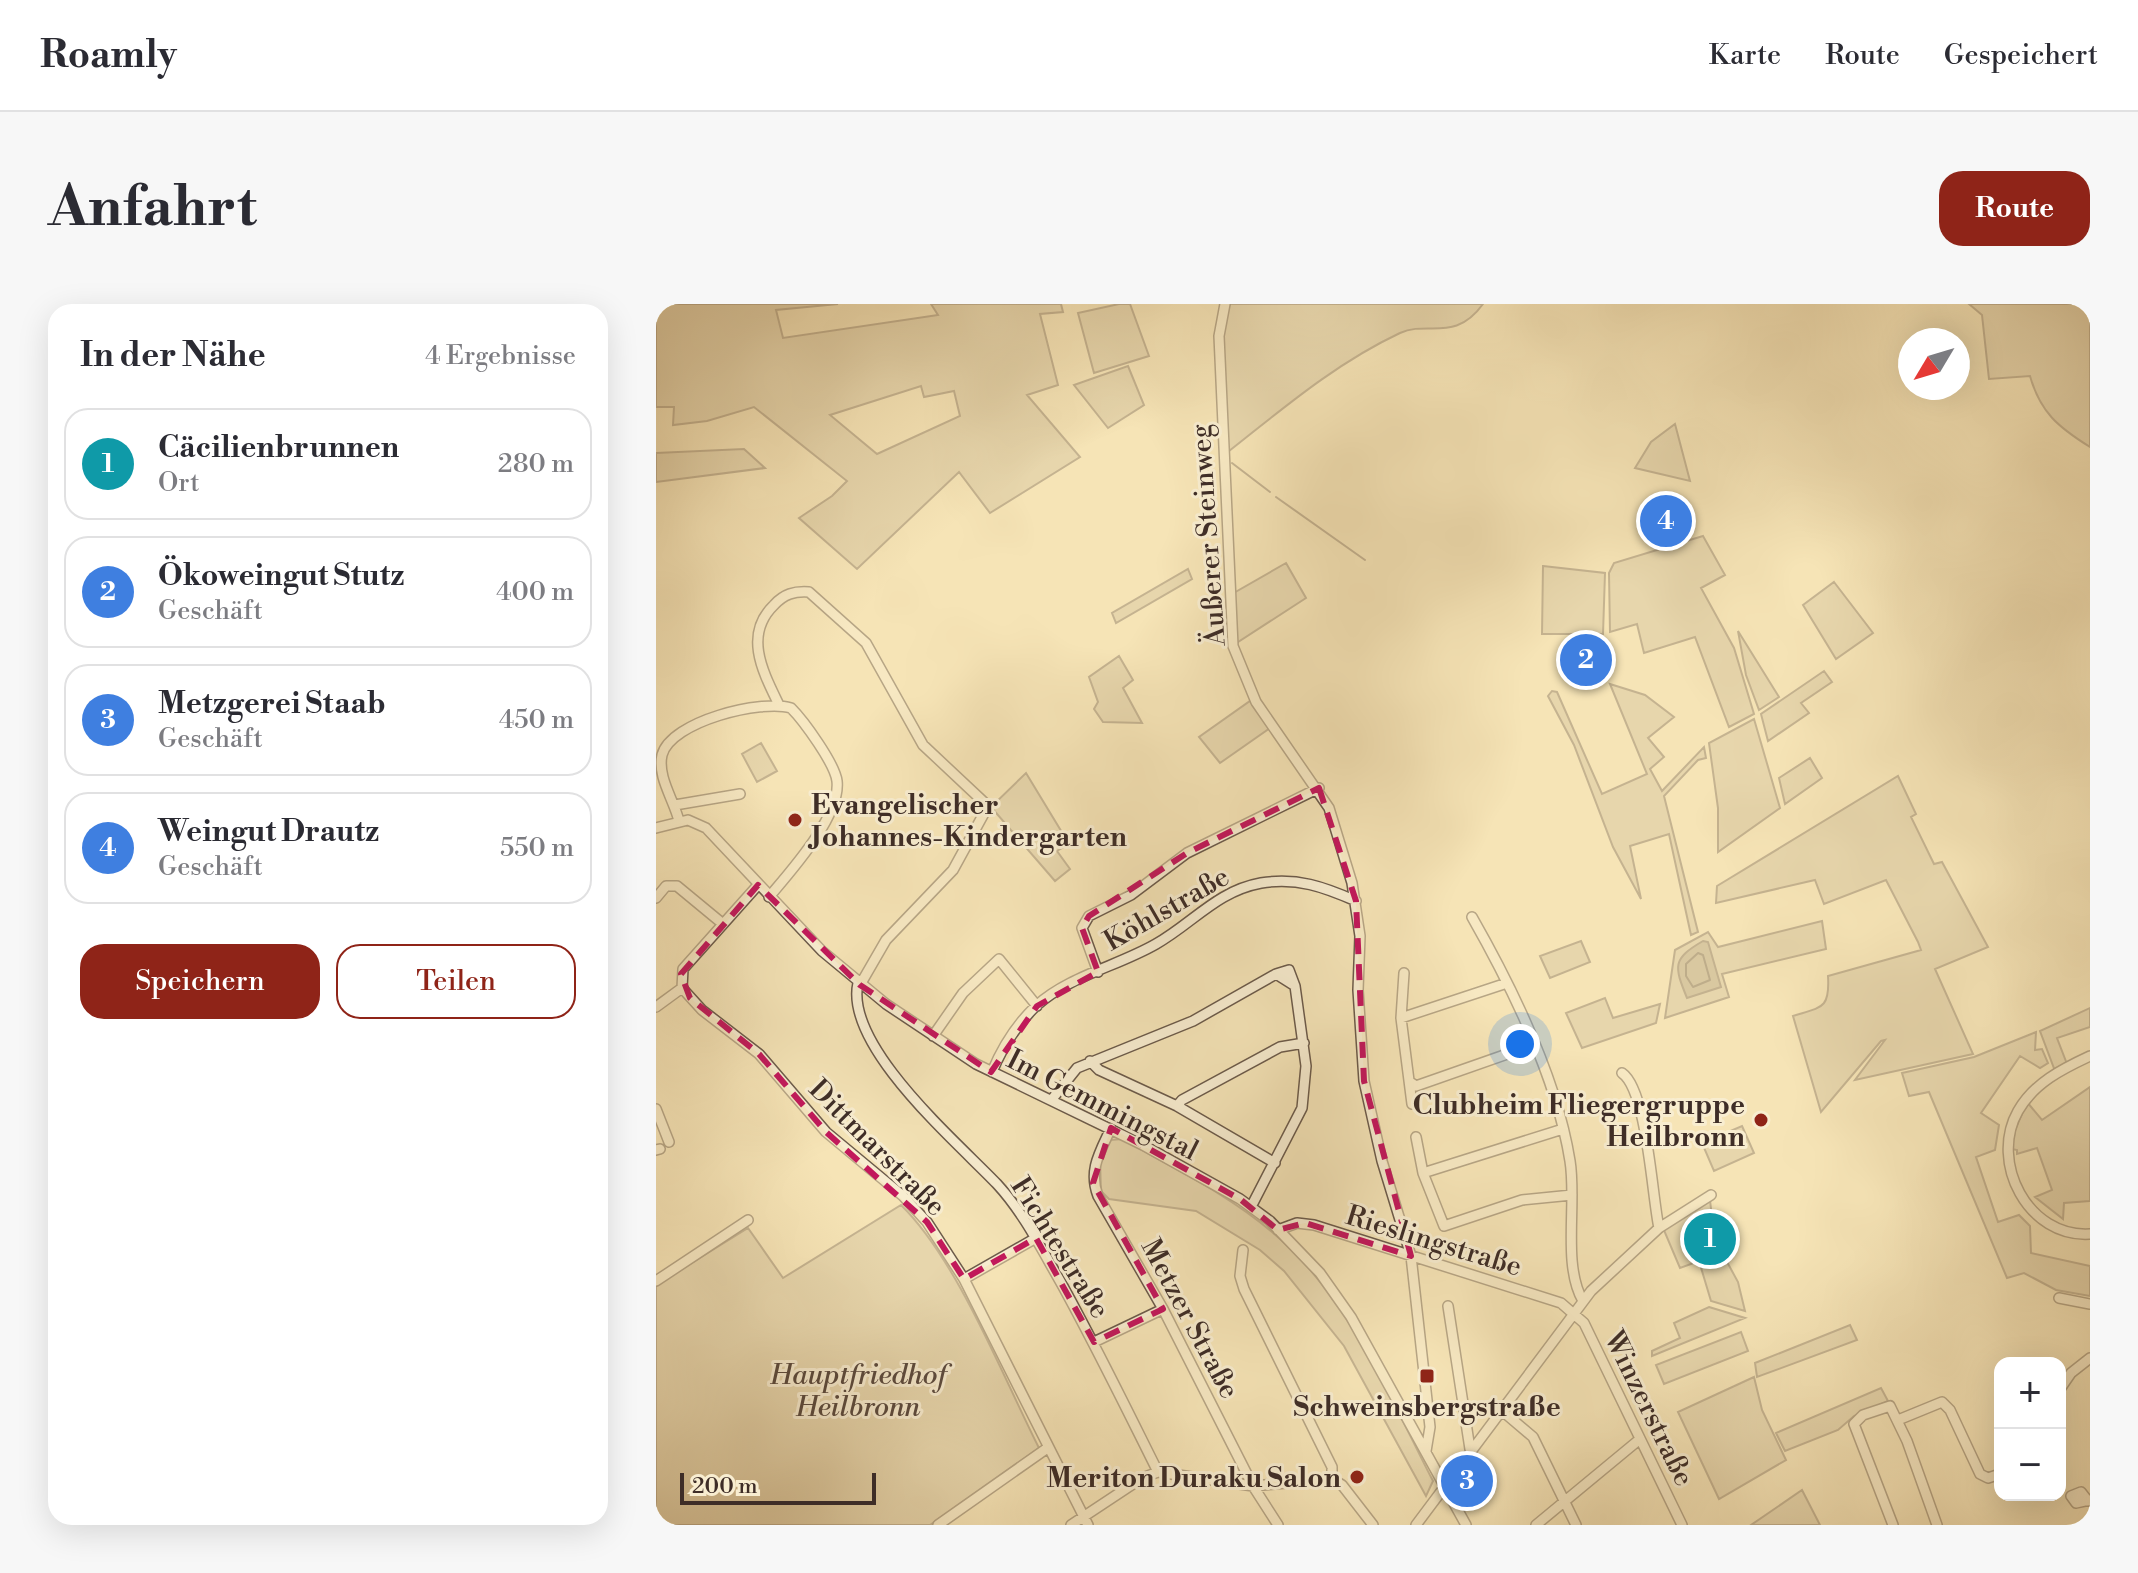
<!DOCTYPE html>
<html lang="de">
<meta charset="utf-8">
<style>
:root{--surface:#fff;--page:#f7f7f7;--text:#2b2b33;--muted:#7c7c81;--line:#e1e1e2;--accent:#8f2418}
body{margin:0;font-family:"Libre Bodoni",serif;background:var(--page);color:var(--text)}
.controls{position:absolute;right:24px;bottom:24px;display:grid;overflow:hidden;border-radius:16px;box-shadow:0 8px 32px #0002}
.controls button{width:72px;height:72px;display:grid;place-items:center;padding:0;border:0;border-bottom:2px solid var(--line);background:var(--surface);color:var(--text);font:40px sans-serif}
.compass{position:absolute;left:1242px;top:24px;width:72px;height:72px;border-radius:50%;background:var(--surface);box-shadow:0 8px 32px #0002;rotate:232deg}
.scale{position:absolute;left:24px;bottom:20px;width:196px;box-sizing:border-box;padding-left:8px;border:4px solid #3e2d27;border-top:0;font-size:22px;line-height:28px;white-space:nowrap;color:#3e2d27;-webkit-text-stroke:6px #f8edd0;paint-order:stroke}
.you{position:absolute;left:864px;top:740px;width:28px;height:28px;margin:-20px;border:6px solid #fff;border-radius:50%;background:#1a73e8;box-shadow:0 0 0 12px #1a73e833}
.badge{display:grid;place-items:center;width:52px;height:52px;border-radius:50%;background:var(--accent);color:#fff;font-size:26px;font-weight:700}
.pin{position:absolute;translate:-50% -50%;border:4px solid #fff;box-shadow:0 2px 8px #0006}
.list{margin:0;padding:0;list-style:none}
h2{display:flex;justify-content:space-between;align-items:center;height:104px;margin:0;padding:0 32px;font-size:34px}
h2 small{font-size:26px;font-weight:400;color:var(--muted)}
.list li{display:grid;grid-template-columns:52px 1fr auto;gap:24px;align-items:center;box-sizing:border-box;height:112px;margin:0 16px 16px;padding:0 16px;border:2px solid var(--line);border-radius:24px}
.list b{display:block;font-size:30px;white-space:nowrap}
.list p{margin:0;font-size:26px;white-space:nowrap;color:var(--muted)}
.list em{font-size:26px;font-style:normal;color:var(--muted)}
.actions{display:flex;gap:16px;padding:24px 32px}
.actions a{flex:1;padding:18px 0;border:2px solid var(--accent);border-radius:24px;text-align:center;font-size:28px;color:var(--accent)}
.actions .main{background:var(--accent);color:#fff}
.map{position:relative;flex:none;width:1434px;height:1221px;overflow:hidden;border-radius:24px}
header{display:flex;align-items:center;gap:48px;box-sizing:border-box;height:112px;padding:0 40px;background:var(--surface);border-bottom:2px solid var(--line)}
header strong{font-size:38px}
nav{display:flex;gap:44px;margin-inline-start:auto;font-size:28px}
.intro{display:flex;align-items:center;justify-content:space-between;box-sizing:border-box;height:192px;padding:0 48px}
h1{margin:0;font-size:56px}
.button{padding:20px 36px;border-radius:24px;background:var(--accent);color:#fff;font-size:28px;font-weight:700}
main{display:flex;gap:48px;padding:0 48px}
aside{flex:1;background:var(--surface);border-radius:24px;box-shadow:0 8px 32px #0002}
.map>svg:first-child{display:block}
</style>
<header>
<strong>Roamly</strong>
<nav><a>Karte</a><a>Route</a><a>Gespeichert</a></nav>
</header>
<div class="intro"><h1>Anfahrt</h1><a class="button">Route</a></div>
<main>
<aside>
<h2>In der Nähe<small>4 Ergebnisse</small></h2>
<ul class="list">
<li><span class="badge" style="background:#0f9aa8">1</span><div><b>Cäcilienbrunnen</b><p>Ort</p></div><em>280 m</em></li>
<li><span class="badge" style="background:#3f7fe0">2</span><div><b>Ökoweingut Stutz</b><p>Geschäft</p></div><em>400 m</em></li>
<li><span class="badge" style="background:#3f7fe0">3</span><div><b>Metzgerei Staab</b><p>Geschäft</p></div><em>450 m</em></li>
<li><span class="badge" style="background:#3f7fe0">4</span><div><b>Weingut Drautz</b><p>Geschäft</p></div><em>550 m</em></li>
</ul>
<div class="actions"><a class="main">Speichern</a><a>Teilen</a></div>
</aside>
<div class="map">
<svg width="1434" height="1221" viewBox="0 0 1434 1221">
<rect width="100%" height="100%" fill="#f5e4b7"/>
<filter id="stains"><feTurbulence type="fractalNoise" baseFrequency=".0025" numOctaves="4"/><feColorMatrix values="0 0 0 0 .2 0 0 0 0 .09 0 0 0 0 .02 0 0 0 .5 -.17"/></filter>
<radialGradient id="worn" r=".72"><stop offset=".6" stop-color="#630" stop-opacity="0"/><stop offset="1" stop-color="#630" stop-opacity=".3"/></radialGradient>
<path fill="#d6c59f" stroke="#8a7963" stroke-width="2" fill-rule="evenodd" d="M 0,0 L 182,0 L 120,6 L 127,34 L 282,11 L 275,0 L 405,0 L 407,8 L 384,10 L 402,81 L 371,91 L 424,153 L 334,209 L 303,168 L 201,265 L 143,214 L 176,192 L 191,177 L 98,103 L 51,117 L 17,121 L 18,103 L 0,103 ZM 265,82 L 268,93 L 298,87 L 304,112 L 221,150 L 174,111 Z
M 463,0 L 474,0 L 493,52 L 438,69 L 422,9 Z
M 570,0 L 827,0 C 799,39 772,16 744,29 C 678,60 624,107 568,151 L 565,22 Z
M 1313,0 L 1434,0 L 1434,143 C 1402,123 1384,108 1374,72 L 1333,75 L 1326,11 Z
M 472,62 L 488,101 L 452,124 L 418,81 Z
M 1019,120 L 1034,177 L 979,164 L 995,138 Z
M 88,145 L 109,164 L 0,178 L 0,149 Z
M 1047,232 L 1069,271 L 1045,284 L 1078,344 L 1098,410 L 1073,423 L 1039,333 L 988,349 L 981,320 L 954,328 L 953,269 L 958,259 Z
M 630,259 L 650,294 L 579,340 L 576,290 Z
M 887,262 L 949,269 L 947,330 L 886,330 Z
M 532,265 L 536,275 L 460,319 L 456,309 Z
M 1178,278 L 1217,329 L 1180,355 L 1147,301 Z
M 1082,327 L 1123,393 L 1103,406 L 1090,371 Z
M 463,352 L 477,376 L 467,384 L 486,419 L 447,418 L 438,405 L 442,398 L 433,373 Z
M 1168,367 L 1176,378 L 1145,399 L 1153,409 L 1112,437 L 1105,410 Z
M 954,380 L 989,391 L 1018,413 L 992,434 L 1008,453 L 994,465 L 1006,487 L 1048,443 L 1050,454 L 1042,456 L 1008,492 L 1042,628 L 1035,631 L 1013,530 L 974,542 L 985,595 L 957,543 L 918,441 L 892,392 L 896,387 L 901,388 L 946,490 L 991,470 Z
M 594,397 L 614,424 L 564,459 L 543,433 Z
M 1098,415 L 1124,504 L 1062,548 L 1062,504 L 1053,439 Z
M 105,439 L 121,467 L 101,478 L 86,450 Z
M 1154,454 L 1166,474 L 1129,500 L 1123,474 Z
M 370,469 L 413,540 L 401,547 L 414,565 L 399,577 L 335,503 Z
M 1242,472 L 1260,510 L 1255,513 L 1278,560 L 1286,558 L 1332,643 L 1279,665 L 1317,750 L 1199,776 L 1229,736 L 1225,737 L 1165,808 L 1137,712 C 1166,703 1174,705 1172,672 L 1265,646 L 1262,638 L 1230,576 L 1168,600 L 1159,576 L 1060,599 L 1061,582 Z
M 1166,617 L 1170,645 L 1066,670 L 1073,693 L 1009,714 L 1019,646 L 1052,628 L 1062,643 Z
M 925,637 L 934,658 L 894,674 L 884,652 Z
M 949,694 L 957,714 L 1004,700 L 1000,719 L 926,744 L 910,709 Z
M 1434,704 L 1434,723 L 1401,734 L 1411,760 L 1399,767 L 1384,727 Z
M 1380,728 L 1379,746 L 1386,745 L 1392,759 L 1384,764 L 1364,752 L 1325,809 L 1343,821 L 1339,846 L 1320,853 L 1342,918 L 1363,911 L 1374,922 L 1375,949 L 1434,962 L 1434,992 L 1400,986 L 1368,969 L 1351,974 L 1273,788 L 1253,792 L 1246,769 L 1318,753 Z
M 1434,783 L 1434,897 L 1408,899 L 1407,915 L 1379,893 L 1396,886 L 1381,844 L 1361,850 L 1361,846 L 1356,845 L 1359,826 L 1371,798 L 1386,816 Z
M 1086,822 L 1098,849 L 1058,867 L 1046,839 Z
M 466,835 C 517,864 572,890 616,928 C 692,991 733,1092 777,1177 L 770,1192 L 688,1042 L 628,967 L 604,946 L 540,907 L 453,895 L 445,887 L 444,855 L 455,836 Z
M 1054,896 L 1057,922 L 1070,939 L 1070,956 L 1082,978 L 1089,1007 L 1055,997 L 1043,957 L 1024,964 L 1007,924 Z
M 245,901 C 302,957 346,1071 383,1144 L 274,1221 L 0,1221 L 0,981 L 92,924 L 127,974 Z
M 1053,1003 L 1089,1014 L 996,1052 L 996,1047 L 1024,1034 L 1018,1019 Z
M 1194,1021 L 1201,1036 L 1101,1073 L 1099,1059 Z
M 1085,1028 L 1092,1047 L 1008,1080 L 1000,1061 Z
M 1098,1073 L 1106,1106 L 1130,1156 L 1063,1195 L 1022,1108 Z
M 1225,1084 L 1232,1097 L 1198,1112 L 1182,1126 L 1129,1147 L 1120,1129 Z
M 1146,1186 L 1164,1221 L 1095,1221 Z"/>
<path fill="#b7a686" stroke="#877660" stroke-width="2" d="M 1047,637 L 1052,638 L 1065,683 L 1031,694 C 1018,662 1016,655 1047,637 Z"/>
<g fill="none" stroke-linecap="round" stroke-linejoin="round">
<path stroke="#7a6a56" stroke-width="2" d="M 1042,649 L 1047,651 L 1054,676 L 1037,683 L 1030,672 L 1030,660 Z"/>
<path stroke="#877660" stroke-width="2" d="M 576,159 L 614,188
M 620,193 L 709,256
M 1051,933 L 1065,942"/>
<g stroke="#6c5b4b" stroke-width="12">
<path id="minor" d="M 569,0 L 563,32 L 577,342 L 600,398 L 673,504 L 696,579 L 704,632 L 702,686 L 708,777 L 726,857 L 755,952 L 774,1123 L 770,1147
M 123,401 C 107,368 87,331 118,301 C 128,290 138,287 153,288 L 210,339 L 267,441 L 332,502 L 297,566 L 230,636 L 204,681
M 19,501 L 84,490
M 23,517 C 18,496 1,473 6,451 C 15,417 106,395 135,404 C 148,417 179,460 181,477 C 185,512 134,568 113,593
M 0,524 L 32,516 L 50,524 L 166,647 L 230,700 L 320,760 L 487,841 L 584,895 L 614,917 L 664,969 L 695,1013 L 810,1221
M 102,581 L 27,665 L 26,684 L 46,706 L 103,750 L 170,828 L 247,892 L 271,918 L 308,975 L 432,1221
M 0,594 L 10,582 L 21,582 L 67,620
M 816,613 C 857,685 901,775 914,857 C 921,899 906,961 927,997
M 442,668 L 426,624 L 433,612 L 475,591 L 531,549 L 663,484
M 748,669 L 745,714 L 756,800
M 202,679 C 188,742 301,838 341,880 C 367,908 385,944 404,977 C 439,1040 470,1104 502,1168
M 0,703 L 26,684
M 745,714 L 851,679
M 277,732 L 307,689 L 343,655 L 381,702
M 1434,752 C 1406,765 1378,779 1362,807 C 1333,858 1372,934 1434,930
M 434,757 L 443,766 L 521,802 L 619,859
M 336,768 C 346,744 361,720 380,702 C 413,672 462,662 500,640 C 537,619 561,587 605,579 C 641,573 668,583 700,597
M 966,769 C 991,786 996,892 1003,924
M 754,778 L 760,782 L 877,741
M 397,794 L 421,764 L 537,717 L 620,670 L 639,682 L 633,666 L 620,670
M 521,802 L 526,796 L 624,743 L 648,739
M 0,805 L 13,838
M 455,824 C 444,848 432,866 442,892 L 507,1005 L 597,1182 L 622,1221
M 760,833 L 767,869 L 788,922 L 866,896 L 916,891
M 0,846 L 4,845
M 767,869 L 907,825
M 595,903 L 646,804 L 650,762 L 639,682
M 622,926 L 641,919 L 658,921 L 905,999 L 928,1019 L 1026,1221
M 587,946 L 584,972 L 588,985 L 676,1163 L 676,1175
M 308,975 L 380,934
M 0,977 L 92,916
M 1403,994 L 1434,1000
M 792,1002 L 814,1145
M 438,1038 L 507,1005
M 1404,1085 L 1415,1069 L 1434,1054
M 844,1105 L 877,1133 L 920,1221
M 1242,1116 L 1286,1098 L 1294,1106 L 1324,1170 L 1332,1174 L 1344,1170
M 676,1175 L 686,1181 L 717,1221
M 1432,1197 L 1425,1188 L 1415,1192 L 1420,1199 L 1434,1196
M 282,1221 L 390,1145
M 415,1221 L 486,1174 L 502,1168 L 597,1182 L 676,1175
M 760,1221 L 935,987 L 1003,924 L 1055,891
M 880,1221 L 984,1135
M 1237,1221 L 1198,1120 L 1207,1111 L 1234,1102 L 1251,1137 L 1281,1221"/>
</g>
<use href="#minor" stroke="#f8edd0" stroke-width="9"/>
</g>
<path d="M0 0H1434V1221H0ZM 663,484 L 700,597 L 708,777 L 755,952 L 649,919 L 622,926 L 584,895 L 455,824 L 437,879 L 507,1005 L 438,1038 L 380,934 L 308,975 L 271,918 L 170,828 L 103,750 L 34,694 L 25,670 L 102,581 L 204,681 L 335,768 L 381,702 L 442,668 L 426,624 L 433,612 L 531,549 Z" fill="#f5e4b7" fill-opacity=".55" fill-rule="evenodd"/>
<path fill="none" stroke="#c2185b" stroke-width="6" stroke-dasharray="16 10" stroke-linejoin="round" d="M 663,484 L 700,597 L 708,777 L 755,952 L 649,919 L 622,926 L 584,895 L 455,824 L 437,879 L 507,1005 L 438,1038 L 380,934 L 308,975 L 271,918 L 170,828 L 103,750 L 34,694 L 25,670 L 102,581 L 204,681 L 335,768 L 381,702 L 442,668 L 426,624 L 433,612 L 531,549 Z"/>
<g fill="#8f2418" stroke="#f8edd0" stroke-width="3">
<circle cx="139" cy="516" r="8"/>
<circle cx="1105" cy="816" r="8"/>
<rect x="763" y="1064" width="16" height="16" rx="4"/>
<circle cx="701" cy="1173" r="8"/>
</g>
<g text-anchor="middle" stroke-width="6" stroke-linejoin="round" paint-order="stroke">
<g font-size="28" fill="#3e2d27" stroke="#f8edd0">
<text transform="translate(551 231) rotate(-94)" y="10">Äußerer Steinweg</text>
<text transform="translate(510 604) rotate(-30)" y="10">Köhlstraße</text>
<text transform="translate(447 800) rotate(27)" y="10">Im Gemmingstal</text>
<text transform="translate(222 843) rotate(45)" y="10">Dittmarstraße</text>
<text transform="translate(778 936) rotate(17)" y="10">Rieslingstraße</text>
<text transform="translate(405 943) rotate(58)" y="10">Fichtestraße</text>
<text transform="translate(535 1014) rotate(62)" y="10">Metzer Straße</text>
<text transform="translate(994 1104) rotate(64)" y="10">Winzerstraße</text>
</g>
<g font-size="28" font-weight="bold" fill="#3e2d27" stroke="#f8edd0" text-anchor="end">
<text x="155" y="510" text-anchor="start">Evangelischer<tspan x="155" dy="32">Johannes-Kindergarten</tspan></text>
<text x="1089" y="810">Clubheim Fliegergruppe<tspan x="1089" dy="32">Heilbronn</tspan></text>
<text x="771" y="1112" text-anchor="middle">Schweinsbergstraße</text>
<text x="685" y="1183">Meriton Duraku Salon</text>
</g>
<g font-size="28" font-style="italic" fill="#5c4b3f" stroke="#f8edd0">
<text x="202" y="1080">Hauptfriedhof<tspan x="202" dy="32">Heilbronn</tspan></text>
</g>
</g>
<rect width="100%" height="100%" filter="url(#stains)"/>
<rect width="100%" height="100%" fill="url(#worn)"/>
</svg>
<div class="controls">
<button>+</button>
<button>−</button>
</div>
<svg class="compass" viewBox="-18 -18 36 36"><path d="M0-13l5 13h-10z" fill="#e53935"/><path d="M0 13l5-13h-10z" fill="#7c7c81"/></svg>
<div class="scale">200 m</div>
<div class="you"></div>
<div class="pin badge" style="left:1054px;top:935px;background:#0f9aa8">1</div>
<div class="pin badge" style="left:930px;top:356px;background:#3f7fe0">2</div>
<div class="pin badge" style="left:811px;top:1177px;background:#3f7fe0">3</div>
<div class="pin badge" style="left:1010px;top:217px;background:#3f7fe0">4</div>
</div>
</main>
